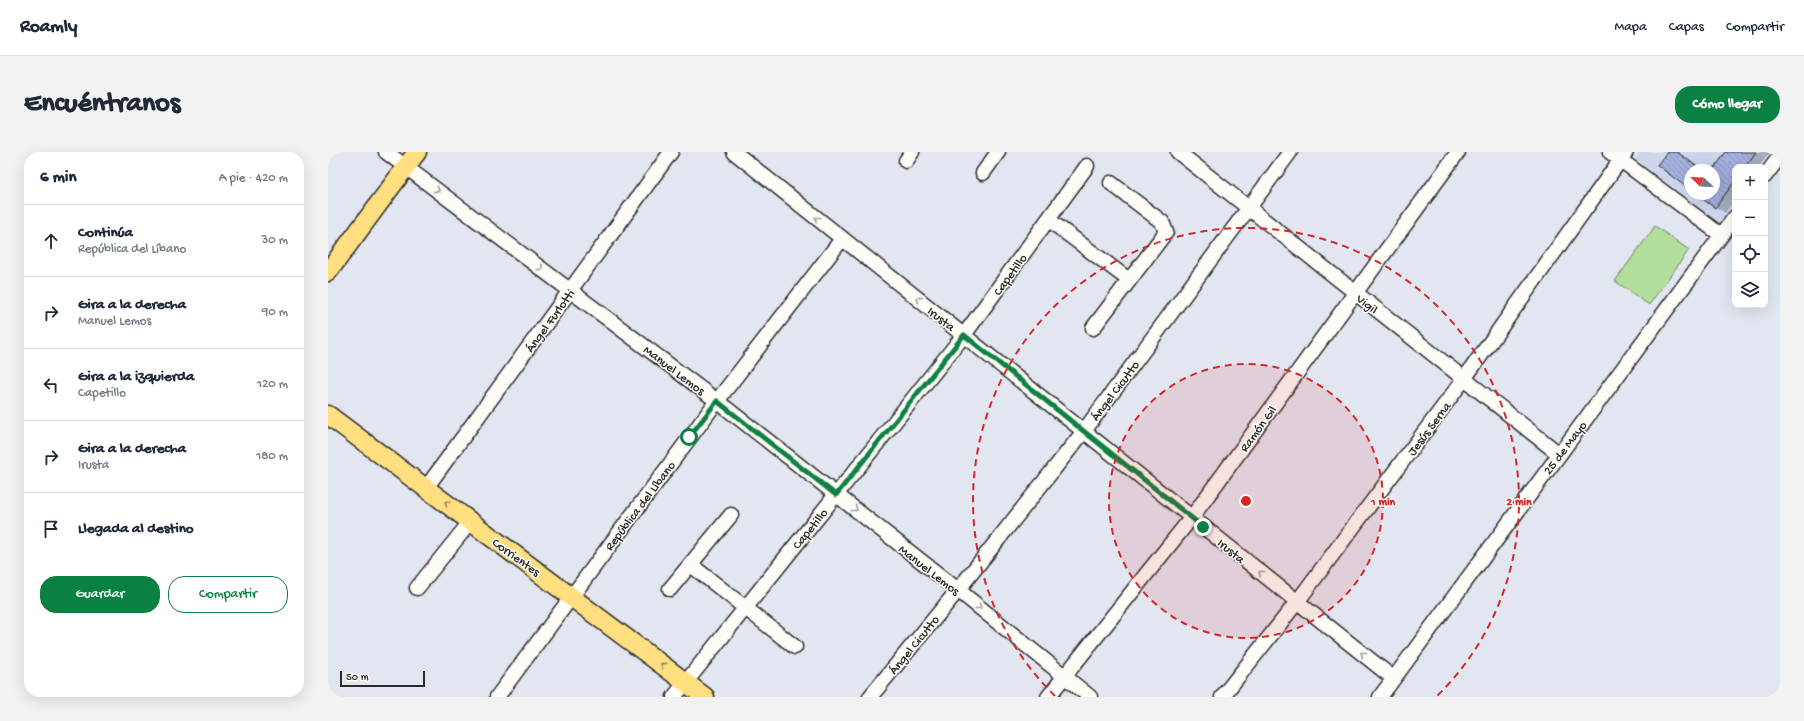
<!DOCTYPE html>
<html lang="es">
<meta charset="utf-8">
<style>
:root{--surface:#fff;--page:#f2f2f3;--text:#1f2937;--muted:#747a83;--line:#e0e1e3;--accent:#0b8043}
body{margin:0;font-family:"Gochi Hand",sans-serif;background:var(--page);color:var(--text)}
.controls{position:absolute;right:12px;top:12px;display:grid;overflow:hidden;border-radius:8px;box-shadow:0 4px 16px #0002}
.controls button{width:36px;height:36px;display:grid;place-items:center;padding:0;border:0;border-bottom:1px solid var(--line);background:var(--surface);color:var(--text);font:20px sans-serif}
.compass{position:absolute;left:1356px;top:12px;width:36px;height:36px;border-radius:50%;background:var(--surface);box-shadow:0 4px 16px #0002;rotate:293deg}
.scale{position:absolute;left:12px;bottom:10px;width:85px;box-sizing:border-box;padding-left:4px;border:2px solid #2b2b2b;border-top:0;font-size:11px;line-height:14px;white-space:nowrap;color:#2b2b2b;-webkit-text-stroke:3px #fdfcf7;paint-order:stroke}
.stop{position:absolute;width:12px;height:12px;margin:-9px;border:3px solid #0b8043;border-radius:50%;background:#fff}
.stop.end{background:#0b8043;border-color:#fff;box-shadow:0 1px 4px #0008}
.list{margin:0;padding:0;list-style:none}
h2{display:flex;justify-content:space-between;align-items:center;height:52px;margin:0;padding:0 16px;font-size:17px}
h2 small{font-size:13px;font-weight:400;color:var(--muted)}
.list li{display:grid;grid-template-columns:26px 1fr auto;gap:12px;align-items:center;box-sizing:border-box;height:72px;padding:0 16px;border-top:1px solid var(--line)}
.list b{display:block;font-size:15px;white-space:nowrap}
.list p{margin:0;font-size:13px;white-space:nowrap;color:var(--muted)}
.list em{font-size:13px;font-style:normal;color:var(--muted)}
.actions{display:flex;gap:8px;padding:12px 16px}
.actions a{flex:1;padding:9px 0;border:1px solid var(--accent);border-radius:16px;text-align:center;font-size:14px;color:var(--accent)}
.actions .main{background:var(--accent);color:#fff}
.icon{flex:none;width:22px;height:22px;fill:none;stroke:currentColor;stroke-width:2;stroke-linecap:round;stroke-linejoin:round}
.map{position:relative;flex:none;width:1452px;height:545px;overflow:hidden;border-radius:16px}
header{display:flex;align-items:center;gap:24px;box-sizing:border-box;height:56px;padding:0 20px;background:var(--surface);border-bottom:1px solid var(--line)}
header strong{font-size:19px}
nav{display:flex;gap:22px;margin-inline-start:auto;font-size:14px}
.intro{display:flex;align-items:center;justify-content:space-between;box-sizing:border-box;height:96px;padding:0 24px}
h1{margin:0;font-size:28px}
.button{padding:10px 18px;border-radius:16px;background:var(--accent);color:#fff;font-size:14px;font-weight:700}
main{display:flex;gap:24px;padding:0 24px}
aside{flex:1;background:var(--surface);border-radius:16px;box-shadow:0 4px 16px #0002}
.map>svg:first-child{display:block}
</style>
<header>
<strong>Roamly</strong>
<nav><a>Mapa</a><a>Capas</a><a>Compartir</a></nav>
</header>
<div class="intro"><h1>Encuéntranos</h1><a class="button">Cómo llegar</a></div>
<main>
<aside>
<h2>6 min<small>A pie · 420 m</small></h2>
<ul class="list">
<li><svg class="icon" aria-label="ahead" viewBox="0 0 24 24"><path d="M12 20V5M6 11l6-6 6 6"/></svg><div><b>Continúa</b><p>República del Líbano</p></div><em>30 m</em></li>
<li><svg class="icon" aria-label="right" viewBox="0 0 24 24"><path d="M7 20v-9h11M14 6l5 5-5 5"/></svg><div><b>Gira a la derecha</b><p>Manuel Lemos</p></div><em>90 m</em></li>
<li><svg class="icon" aria-label="left" viewBox="0 0 24 24"><path d="M17 20v-9H6M10 6l-5 5 5 5"/></svg><div><b>Gira a la izquierda</b><p>Capetillo</p></div><em>120 m</em></li>
<li><svg class="icon" aria-label="right" viewBox="0 0 24 24"><path d="M7 20v-9h11M14 6l5 5-5 5"/></svg><div><b>Gira a la derecha</b><p>Irusta</p></div><em>180 m</em></li>
<li><svg class="icon" aria-label="arrive" viewBox="0 0 24 24"><path d="M6 21V4h12l-3 4 3 4H6"/></svg><div><b>Llegada al destino</b></div></li>
</ul>
<div class="actions"><a class="main">Guardar</a><a>Compartir</a></div>
</aside>
<div class="map">
<svg width="1452" height="545" viewBox="0 0 1452 545">
<defs>
<pattern id="building-back-hatch" width="6" height="6" patternUnits="userSpaceOnUse"><rect width="6" height="6" fill="#a4b2e2"/><path d="M-1 5l2 2M0 0l6 6M5-1l2 2" fill="none" stroke="#8691b7"/></pattern>
</defs>
<rect width="100%" height="100%" fill="#e2e6f1"/>
<filter id="ink" filterUnits="userSpaceOnUse"><feTurbulence type="fractalNoise" baseFrequency=".025" numOctaves="2"/><feDisplacementMap in="SourceGraphic" scale="8" xChannelSelector="R" yChannelSelector="G"/><feConvolveMatrix kernelMatrix="1 2 1 2 8 2 1 2 1" color-interpolation-filters="sRGB"/></filter>
<g filter="url(#ink)">
<path fill="#cfd6ec" fill-rule="evenodd" d="M 1312,0 L 1443,0 L 1432,15 L 1407,15 L 1407,49 L 1391,71 L 1307,7 ZM 1362,18 L 1386,18 L 1386,42 L 1362,42 Z"/>
<path fill="#b1de9c" stroke="#6e8464" d="M 1327,74 L 1361,98 L 1321,153 L 1287,129 Z"/>
<path fill="#0003" d="M 1340,0 L 1349,0 L 1374,18 L 1362,18 L 1362,36 Z
M 1399,0 L 1442,0 L 1431,15 L 1407,15 L 1407,47 L 1397,61 L 1370,42 L 1386,42 L 1386,18 Z"/>
<path fill="url(#building-back-hatch)" stroke="#2b2b2b" d="M 1339,0 L 1349,0 L 1374,18 L 1362,18 L 1362,38 L 1329,13 Z
M 1398,0 L 1428,0 L 1417,15 L 1407,15 L 1407,29 L 1387,56 L 1368,42 L 1386,42 L 1386,18 L 1385,18 Z"/>
<g fill="none" stroke-linecap="round" stroke-linejoin="round">
<g stroke="#2b2b2b" stroke-width="17">
<path id="minor" d="M 58,0 L 389,249 L 630,438 L 762,545
M 406,0 L 1065,526
M 850,0 L 1231,302
M 1282,0 L 1393,83
M 578,9 L 584,0
M 655,21 L 670,0
M 1437,24 L 1452,4
M 721,68 L 801,128
M 765,176 L 838,80 L 834,70 L 783,31
M 98,336 L 343,0
M 363,413 L 467,495
M 89,436 L 143,369
M 342,437 L 403,363
M 169,545 L 389,249 L 514,87
M 346,545 L 636,183 L 759,14
M 542,545 L 630,438 L 756,279 L 962,0
M 720,545 L 864,365 L 1130,0
M 894,545 L 969,450 L 1136,227 L 1298,0
M 1052,545 L 1407,65"/>
</g>
<g stroke="#2b2b2b" stroke-width="21">
<path id="major" d="M 0,120 L 89,0
M 0,263 L 377,545"/>
</g>
<use href="#minor" stroke="#fdfcf7" stroke-width="14"/>
<use href="#major" stroke="#ffdf80" stroke-width="18"/>
</g>
<defs><path id="oneway-chevron" d="M-2-3.5L2.5 0L-2 3.5" fill="none" stroke-width="1.6" stroke-linecap="round" stroke-linejoin="round"/></defs>
<g stroke="#9e9e9b">
<use href="#oneway-chevron" transform="translate(109 38) rotate(37)"/>
<use href="#oneway-chevron" transform="translate(489 67) rotate(-141)"/>
<use href="#oneway-chevron" transform="translate(213 116) rotate(37)"/>
<use href="#oneway-chevron" transform="translate(591 147) rotate(-142)"/>
<use href="#oneway-chevron" transform="translate(527 357) rotate(38)"/>
<use href="#oneway-chevron" transform="translate(933 421) rotate(-141)"/>
<use href="#oneway-chevron" transform="translate(651 455) rotate(39)"/>
<use href="#oneway-chevron" transform="translate(1035 502) rotate(-141)"/>
</g>
<g stroke="#958556">
<use href="#oneway-chevron" transform="translate(119 351) rotate(-143)"/>
<use href="#oneway-chevron" transform="translate(335 513) rotate(-143)"/>
</g>
</g>
<g fill="none" stroke-linecap="round" stroke-linejoin="round" filter="url(#ink)">
<path stroke="#0b8043" stroke-width="5" d="M 361,285 L 389,249 L 508,343 L 636,183 L 875,375"/>
</g>
<circle cx="918" cy="349" r="137" fill="#d62828" fill-opacity=".12"/>
<g fill="none" stroke="#d62828" stroke-width="2" stroke-dasharray="7 5">
<circle cx="918" cy="349" r="137"/>
<path d="M727 544A273 273 0 1 1 1109 544"/>
</g>
<g text-anchor="middle" stroke-width="3" stroke-linejoin="round" paint-order="stroke">
<g font-size="13" fill="#2b2b2b" stroke="#fdfcf7">
<text transform="translate(681 122) rotate(-54)" y="5">Capetillo</text>
<text transform="translate(1040 151) rotate(38)" y="5">Vigil</text>
<text transform="translate(614 166) rotate(38)" y="5">Irusta</text>
<text transform="translate(221 168) rotate(-54)" y="5">Ángel Furlotti</text>
<text transform="translate(347 217) rotate(37)" y="5">Manuel Lemos</text>
<text transform="translate(786 238) rotate(-53)" y="5">Ángel Cicutto</text>
<text transform="translate(929 276) rotate(-54)" y="5">Ramón Gil</text>
<text transform="translate(1100 276) rotate(-53)" y="5">Jesús Serna</text>
<text transform="translate(1236 295) rotate(-53)" y="5">25 de Mayo</text>
<text transform="translate(311 353) rotate(-53)" y="5">República del Líbano</text>
<text transform="translate(481 376) rotate(-51)" y="5">Capetillo</text>
<text transform="translate(904 398) rotate(39)" y="5">Irusta</text>
<text transform="translate(189 404) rotate(36)" y="5">Corrientes</text>
<text transform="translate(602 417) rotate(38)" y="5">Manuel Lemos</text>
<text transform="translate(585 492) rotate(-51)" y="5">Ángel Cicutto</text>
</g>
</g>
<circle cx="918" cy="349" r="6" fill="#d62828" stroke="#fdfcf7" stroke-width="2"/>
<g font-size="12" text-anchor="middle" font-weight="bold" fill="#d62828" stroke="#fdfcf7" stroke-width="3" stroke-linejoin="round" paint-order="stroke">
<text x="1055" y="353">1 min</text>
<text x="1191" y="353">2 min</text>
</g>
</svg>
<div class="controls">
<button>+</button>
<button>−</button>
<button><svg class="icon" aria-label="locate" viewBox="0 0 24 24"><circle cx="12" cy="12" r="6"/><path d="M12 2v4M12 18v4M2 12h4M18 12h4"/></svg></button>
<button><svg class="icon" aria-label="layers" viewBox="0 0 24 24"><path d="M12 4l9 5-9 5-9-5zM3 14l9 5 9-5"/></svg></button>
</div>
<svg class="compass" viewBox="-18 -18 36 36"><path d="M0-13l5 13h-10z" fill="#e53935"/><path d="M0 13l5-13h-10z" fill="#747a83"/></svg>
<div class="scale">50 m</div>
<div class="stop" style="left:361px;top:285px"></div>
<div class="stop end" style="left:875px;top:375px"></div>
</div>
</main>
